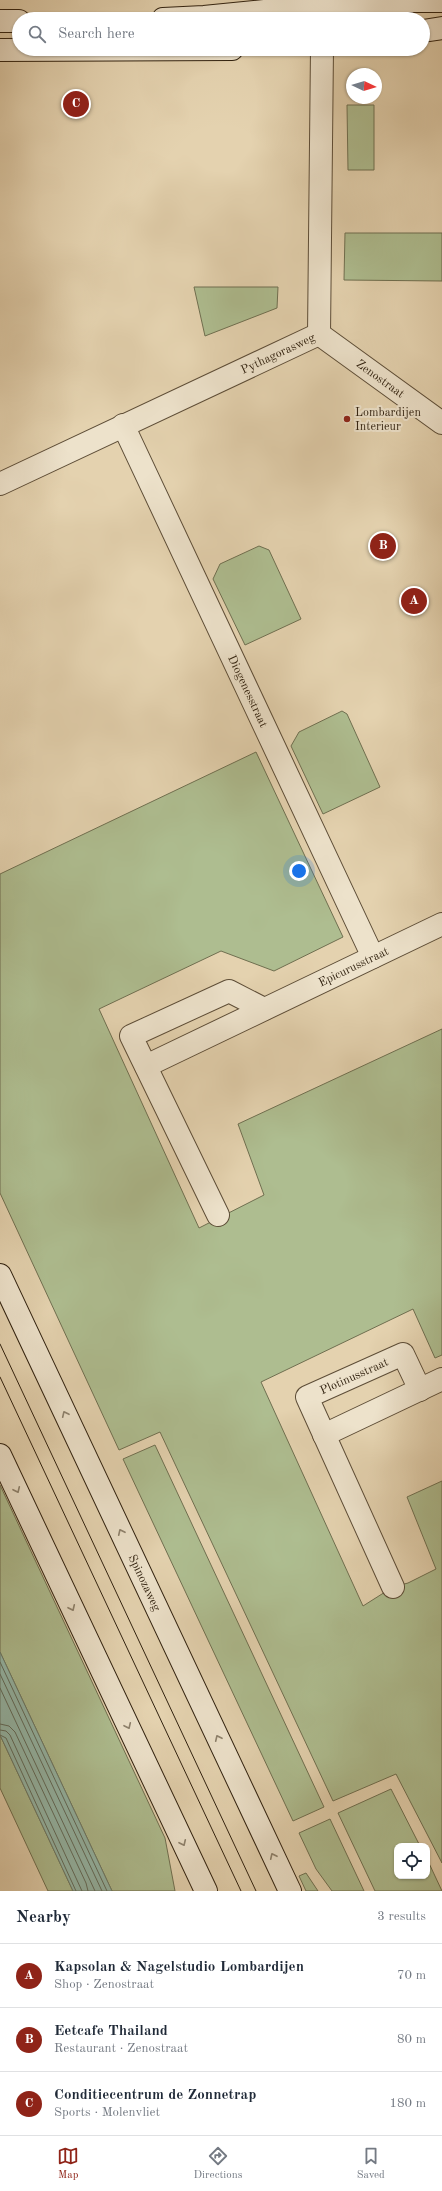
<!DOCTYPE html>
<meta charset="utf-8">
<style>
:root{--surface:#fff;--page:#f2f2f3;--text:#1f2937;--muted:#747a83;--line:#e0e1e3;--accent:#8f2418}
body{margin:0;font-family:"Old Standard TT",serif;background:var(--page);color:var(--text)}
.controls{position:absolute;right:12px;bottom:12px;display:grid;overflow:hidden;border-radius:8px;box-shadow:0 1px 3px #0004}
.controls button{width:36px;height:36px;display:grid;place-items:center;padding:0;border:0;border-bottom:1px solid var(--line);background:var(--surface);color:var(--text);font:20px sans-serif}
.compass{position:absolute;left:346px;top:68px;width:36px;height:36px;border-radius:50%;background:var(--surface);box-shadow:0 1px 3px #0004;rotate:94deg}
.you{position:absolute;left:299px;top:871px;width:14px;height:14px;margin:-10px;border:3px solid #fff;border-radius:50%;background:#1a73e8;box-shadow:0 0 0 6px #1a73e833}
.badge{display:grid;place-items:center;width:26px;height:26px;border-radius:50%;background:var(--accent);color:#fff;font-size:13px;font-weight:700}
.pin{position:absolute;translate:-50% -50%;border:2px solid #fff;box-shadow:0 1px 4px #0006}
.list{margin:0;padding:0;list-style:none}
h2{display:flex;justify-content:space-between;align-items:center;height:52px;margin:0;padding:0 16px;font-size:17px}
h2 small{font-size:13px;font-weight:400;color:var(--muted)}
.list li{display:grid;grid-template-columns:26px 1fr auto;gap:12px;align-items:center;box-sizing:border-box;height:64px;padding:0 16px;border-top:1px solid var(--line)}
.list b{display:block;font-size:15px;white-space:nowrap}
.list p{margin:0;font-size:13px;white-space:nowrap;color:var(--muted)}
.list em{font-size:13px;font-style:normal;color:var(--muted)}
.icon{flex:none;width:22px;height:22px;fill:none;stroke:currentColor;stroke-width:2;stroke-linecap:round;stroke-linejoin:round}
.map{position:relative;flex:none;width:442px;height:1891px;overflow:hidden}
.search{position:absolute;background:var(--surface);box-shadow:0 1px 3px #0004;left:12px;right:12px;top:12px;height:44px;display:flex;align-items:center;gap:10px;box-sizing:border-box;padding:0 14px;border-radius:22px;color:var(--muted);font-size:15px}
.sheet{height:244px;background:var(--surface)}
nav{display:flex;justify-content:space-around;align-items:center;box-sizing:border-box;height:56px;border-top:1px solid var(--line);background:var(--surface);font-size:11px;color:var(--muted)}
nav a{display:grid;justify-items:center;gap:2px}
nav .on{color:var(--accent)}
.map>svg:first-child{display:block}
</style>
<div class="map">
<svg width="442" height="1891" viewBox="0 0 442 1891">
<rect width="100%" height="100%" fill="#e4d2af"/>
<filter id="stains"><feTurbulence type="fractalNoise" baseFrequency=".005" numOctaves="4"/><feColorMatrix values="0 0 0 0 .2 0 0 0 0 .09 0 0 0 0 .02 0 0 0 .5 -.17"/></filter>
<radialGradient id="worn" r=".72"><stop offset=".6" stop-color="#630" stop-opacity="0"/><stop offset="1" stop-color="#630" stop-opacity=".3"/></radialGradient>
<path fill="#aebd90" stroke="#6f6f50" d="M 347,105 L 374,105 L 374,170 L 348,170 Z
M 345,233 L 442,233 L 442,281 L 344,280 Z
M 194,287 L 278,287 L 277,308 L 205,336 Z
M 259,546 L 269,550 L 301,619 L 245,645 L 213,579 L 220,564 Z
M 342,711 L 347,714 L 380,787 L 323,814 L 291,746 L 299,732 Z
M 256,752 L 343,937 L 274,971 L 221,951 L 99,1009 L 199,1228 L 264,1195 L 238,1124 L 442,1029 L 442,1355 L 435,1358 L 413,1309 L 261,1382 L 363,1606 L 393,1587 L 408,1583 L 436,1569 L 407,1497 L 442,1481 L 442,1863 L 396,1774 L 333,1801 L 160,1432 L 119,1450 L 0,1193 L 0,874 Z
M 155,1445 L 324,1807 L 293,1821 L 123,1459 Z
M 0,1485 L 165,1838 L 175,1891 L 112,1891 L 0,1652 Z
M 0,1735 L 73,1891 L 48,1891 L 0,1788 Z
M 391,1789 L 420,1846 L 397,1846 L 397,1876 L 427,1876 L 427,1859 L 442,1891 L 375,1891 L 338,1813 Z
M 330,1819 L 364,1891 L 332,1891 L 316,1869 L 299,1833 Z
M 306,1873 L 318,1891 L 306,1891 L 299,1876 Z"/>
<path fill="#95b8a9" stroke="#6d7c6b" d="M 0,1652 L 112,1891 L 73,1891 L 0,1735 Z"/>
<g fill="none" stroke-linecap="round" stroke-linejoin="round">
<path stroke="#626c5c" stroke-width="1" d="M 0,1662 L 107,1891
M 0,1674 L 102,1891
M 0,1688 L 95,1891
M 0,1724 L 9,1726 L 15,1732 L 86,1883 L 88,1891
M 0,1730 L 6,1731 L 10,1735 L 82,1891
M 0,1735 L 6,1738 L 76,1891"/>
<g stroke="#5d4d37" stroke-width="24">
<g id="street">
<path id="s1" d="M 319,334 L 442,423"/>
<path id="s2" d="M 123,425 L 373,957"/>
<path id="s3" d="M 0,484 L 319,334 L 322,49"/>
<path id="s4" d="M 146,1066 L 442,924"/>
<path d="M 218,1215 L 131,1036 L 229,991 L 264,1009"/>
<path d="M 324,1435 L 442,1379"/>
<path id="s5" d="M 393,1587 L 307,1397 L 403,1354 L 420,1390"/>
</g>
</g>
<g stroke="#30210f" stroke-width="24">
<g id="secondary">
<path d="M 163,19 L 204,17 L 364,1 L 442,1"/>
<path d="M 0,21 L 19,21"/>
<path d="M 423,31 L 442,28"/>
<path d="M 0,50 L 232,49"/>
<path id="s6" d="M 0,1275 L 290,1891"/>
<path d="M 0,1455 L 206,1891"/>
</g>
</g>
<use href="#street" stroke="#ede2cb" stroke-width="22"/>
<use href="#secondary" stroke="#ede2cb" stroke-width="22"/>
<path stroke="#30210f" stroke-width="1" d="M 0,1344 L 256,1891
M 0,1377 L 241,1891"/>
</g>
<defs><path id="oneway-chevron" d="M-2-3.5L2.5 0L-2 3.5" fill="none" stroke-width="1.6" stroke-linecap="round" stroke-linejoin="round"/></defs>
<g stroke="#8e826d">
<use href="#oneway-chevron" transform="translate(65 1414) rotate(-115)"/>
<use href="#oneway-chevron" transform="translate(17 1490) rotate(65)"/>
<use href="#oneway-chevron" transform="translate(121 1532) rotate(-115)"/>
<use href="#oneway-chevron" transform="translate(72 1608) rotate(65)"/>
<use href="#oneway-chevron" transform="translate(128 1726) rotate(65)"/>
<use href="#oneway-chevron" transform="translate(218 1738) rotate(-115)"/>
<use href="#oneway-chevron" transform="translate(183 1843) rotate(65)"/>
<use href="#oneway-chevron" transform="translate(273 1856) rotate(-115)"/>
</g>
<circle fill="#8f2418" stroke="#ede2cb" stroke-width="1.5" cx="347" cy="419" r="4"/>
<g text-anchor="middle" stroke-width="4" stroke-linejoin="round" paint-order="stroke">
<g font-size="12" fill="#30210f" stroke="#ede2cb">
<text dy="4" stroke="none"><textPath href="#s3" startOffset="307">Pythagorasweg</textPath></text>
<text dy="4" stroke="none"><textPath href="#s1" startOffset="76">Zenostraat</textPath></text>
<text dy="4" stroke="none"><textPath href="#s2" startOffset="294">Diogenesstraat</textPath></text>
<text dy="4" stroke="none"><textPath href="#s4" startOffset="230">Epicurusstraat</textPath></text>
<text dy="4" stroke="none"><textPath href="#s5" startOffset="260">Plotinusstraat</textPath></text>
<text dy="4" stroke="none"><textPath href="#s6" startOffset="340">Spinozaweg</textPath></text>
</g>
<g font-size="12" fill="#30210f" stroke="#ede2cb" text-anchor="start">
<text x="355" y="416">Lombardijen<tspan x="355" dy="14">Interieur</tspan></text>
</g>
</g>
<rect width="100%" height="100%" filter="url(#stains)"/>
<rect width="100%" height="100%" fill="url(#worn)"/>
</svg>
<div class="controls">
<button><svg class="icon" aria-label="locate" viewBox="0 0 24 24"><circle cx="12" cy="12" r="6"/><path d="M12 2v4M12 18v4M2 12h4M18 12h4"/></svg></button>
</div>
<svg class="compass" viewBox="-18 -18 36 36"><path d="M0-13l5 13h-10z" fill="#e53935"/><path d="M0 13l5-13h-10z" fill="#747a83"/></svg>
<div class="you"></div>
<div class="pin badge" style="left:414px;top:601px">A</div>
<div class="pin badge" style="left:383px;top:546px">B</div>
<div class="pin badge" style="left:76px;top:104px">C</div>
<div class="search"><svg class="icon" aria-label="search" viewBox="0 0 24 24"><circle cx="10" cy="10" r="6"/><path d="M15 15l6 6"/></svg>Search here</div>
</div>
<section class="sheet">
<h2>Nearby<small>3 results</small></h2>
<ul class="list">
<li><span class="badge">A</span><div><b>Kapsolan &amp; Nagelstudio Lombardijen</b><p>Shop · Zenostraat</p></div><em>70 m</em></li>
<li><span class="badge">B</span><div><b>Eetcafe Thailand</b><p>Restaurant · Zenostraat</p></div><em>80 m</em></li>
<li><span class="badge">C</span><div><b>Conditiecentrum de Zonnetrap</b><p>Sports · Molenvliet</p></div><em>180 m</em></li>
</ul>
</section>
<nav>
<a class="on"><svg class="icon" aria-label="map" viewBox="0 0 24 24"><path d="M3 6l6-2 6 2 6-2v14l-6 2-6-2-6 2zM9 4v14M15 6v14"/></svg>Map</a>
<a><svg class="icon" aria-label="directions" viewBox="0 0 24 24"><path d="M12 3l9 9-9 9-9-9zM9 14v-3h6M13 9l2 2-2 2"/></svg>Directions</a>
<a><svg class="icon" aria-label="saved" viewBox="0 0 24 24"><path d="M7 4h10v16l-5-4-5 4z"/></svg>Saved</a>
</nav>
